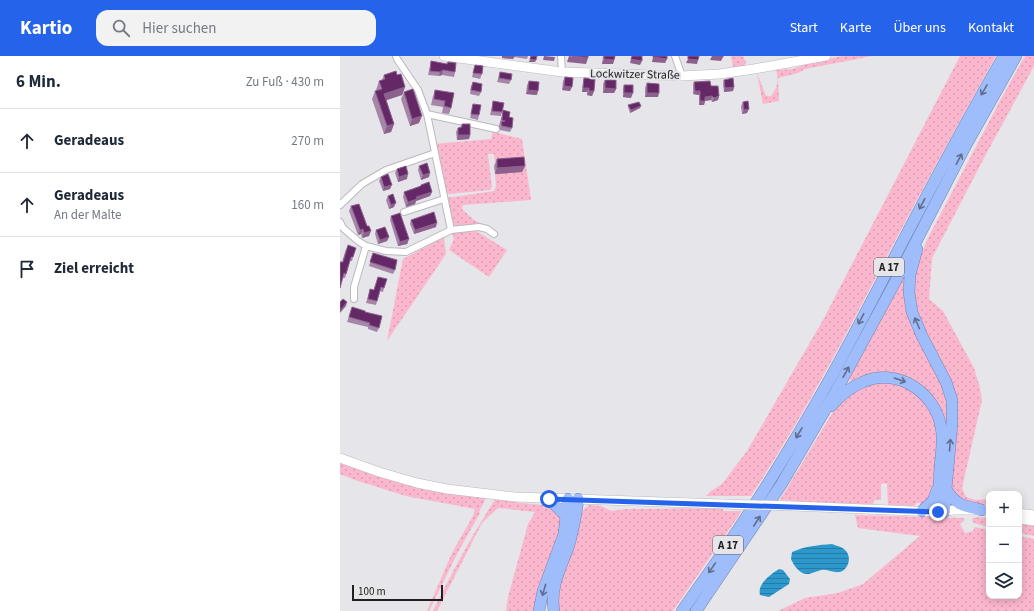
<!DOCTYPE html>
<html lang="de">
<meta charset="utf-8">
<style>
:root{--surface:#fff;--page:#f2f2f3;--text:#1f2937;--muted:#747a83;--line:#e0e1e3;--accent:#2563eb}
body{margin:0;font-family:"Source Sans 3",sans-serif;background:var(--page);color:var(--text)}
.controls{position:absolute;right:12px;bottom:12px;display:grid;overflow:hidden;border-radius:8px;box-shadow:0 2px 10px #0003}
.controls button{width:36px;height:36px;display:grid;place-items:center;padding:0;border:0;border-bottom:1px solid var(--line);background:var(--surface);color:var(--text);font:20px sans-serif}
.scale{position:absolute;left:12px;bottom:10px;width:91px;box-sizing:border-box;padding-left:4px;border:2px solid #202021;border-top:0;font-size:11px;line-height:14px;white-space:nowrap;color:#202021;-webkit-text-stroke:3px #e6e5e9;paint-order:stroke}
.stop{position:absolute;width:12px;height:12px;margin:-9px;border:3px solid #2563eb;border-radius:50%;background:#fff}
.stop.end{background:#2563eb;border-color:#fff;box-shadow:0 1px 4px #0008}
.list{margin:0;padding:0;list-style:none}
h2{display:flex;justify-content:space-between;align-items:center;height:52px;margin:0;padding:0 16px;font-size:17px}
h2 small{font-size:13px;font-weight:400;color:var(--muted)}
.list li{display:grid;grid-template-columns:26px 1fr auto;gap:12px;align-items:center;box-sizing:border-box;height:64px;padding:0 16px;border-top:1px solid var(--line)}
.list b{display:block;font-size:15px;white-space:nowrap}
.list p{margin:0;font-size:13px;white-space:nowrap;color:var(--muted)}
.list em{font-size:13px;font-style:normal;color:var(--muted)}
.icon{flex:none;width:22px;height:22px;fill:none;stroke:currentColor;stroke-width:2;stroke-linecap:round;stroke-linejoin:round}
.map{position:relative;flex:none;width:694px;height:555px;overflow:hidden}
header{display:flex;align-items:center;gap:24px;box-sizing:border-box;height:56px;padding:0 20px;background:var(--accent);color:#fff}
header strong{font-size:19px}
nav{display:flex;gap:22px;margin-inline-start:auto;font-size:14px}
.search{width:280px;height:36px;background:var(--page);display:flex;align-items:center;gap:10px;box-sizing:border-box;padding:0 14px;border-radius:12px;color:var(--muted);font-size:15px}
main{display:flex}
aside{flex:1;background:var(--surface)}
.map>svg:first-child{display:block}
</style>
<header>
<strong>Kartio</strong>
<div class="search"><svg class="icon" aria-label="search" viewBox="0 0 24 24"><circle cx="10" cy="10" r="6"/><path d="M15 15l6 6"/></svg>Hier suchen</div>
<nav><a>Start</a><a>Karte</a><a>Über uns</a><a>Kontakt</a></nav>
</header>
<main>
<aside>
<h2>6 Min.<small>Zu Fuß · 430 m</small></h2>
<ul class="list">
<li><svg class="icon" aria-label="ahead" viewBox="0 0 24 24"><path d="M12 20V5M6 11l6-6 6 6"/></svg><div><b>Geradeaus</b></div><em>270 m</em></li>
<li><svg class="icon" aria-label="ahead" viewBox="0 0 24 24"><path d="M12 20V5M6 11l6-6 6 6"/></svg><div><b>Geradeaus</b><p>An der Malte</p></div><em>160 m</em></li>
<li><svg class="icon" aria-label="arrive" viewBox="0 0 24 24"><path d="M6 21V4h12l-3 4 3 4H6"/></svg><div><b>Ziel erreicht</b></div></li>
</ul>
</aside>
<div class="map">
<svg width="694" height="555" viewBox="0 0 694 555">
<defs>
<pattern id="green-dots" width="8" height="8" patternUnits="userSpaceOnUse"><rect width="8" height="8" fill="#fbb7cd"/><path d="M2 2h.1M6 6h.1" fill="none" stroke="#d79db0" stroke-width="1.8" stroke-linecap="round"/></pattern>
<pattern id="water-rules" width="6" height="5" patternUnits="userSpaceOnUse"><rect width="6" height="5" fill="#2d98cb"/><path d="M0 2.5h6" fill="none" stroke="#267ca4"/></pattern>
</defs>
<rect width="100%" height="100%" fill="#e6e5e9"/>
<path fill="url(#green-dots)" d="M 391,0 L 403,0 L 406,6 L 405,10 L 393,11 Z
M 502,0 L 532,0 L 465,13 L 458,17 L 438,22 L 439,45 L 423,48 L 417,17 L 426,40 L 431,40 C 438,31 439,24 436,14 L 452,13 L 470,7 Z
M 620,0 L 656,0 C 618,67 582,134 546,202 C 504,283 461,364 411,440 L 366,440 L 371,435 L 382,428 L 407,395 L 483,264 Z
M 685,0 L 694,0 L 694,10 L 644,102 L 592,202 L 589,243 L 603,255 L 634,312 L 639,328 L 642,344 L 622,432 L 626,441 L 636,444 L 649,443 L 649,450 L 626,448 L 610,433 L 615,353 L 581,273 L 573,246 L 576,210 L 588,182 L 662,41 Z
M 153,76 L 182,83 L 191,144 L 123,149 L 122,153 L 134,164 L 142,168 L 116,170 L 111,166 L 106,142 L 154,135 L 156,130 L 155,118 L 181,104 L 155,106 L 154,98 L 148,98 L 152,131 L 150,134 L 109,138 L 105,135 L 94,88 L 151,83 Z
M 134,175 L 138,176 L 167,194 L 149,221 L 109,194 L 114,183 L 112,178 L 115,177 Z
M 104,181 L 106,198 L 47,285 L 63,203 Z
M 565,219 L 566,227 L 609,345 L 606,387 L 578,328 L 513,326 L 509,323 Z
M 532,327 L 561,327 L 590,350 L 599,373 L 596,424 L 592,441 L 581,450 L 580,447 L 576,447 L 575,450 L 548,449 L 547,427 L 541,428 L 541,444 L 534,444 L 533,448 L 455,447 L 455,445 L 440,444 L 494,354 L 510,337 Z
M 0,405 L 145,442 L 145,444 L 139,456 L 140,457 L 117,498 L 89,555 L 87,555 L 112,497 L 133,460 L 135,453 L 66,440 L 15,424 L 0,418 Z
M 156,442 L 180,447 L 203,449 L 203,451 L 206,452 L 207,449 L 218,456 L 223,469 L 197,555 L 166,555 L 168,541 L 188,468 L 195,456 L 158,452 L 142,467 L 97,555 L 93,555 C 112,516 132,479 156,442 Z
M 249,449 L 261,450 L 271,455 L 287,453 L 383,452 L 383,455 L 402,455 L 333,555 L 218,555 L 217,539 L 241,457 L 244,453 Z
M 515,459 L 624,462 L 625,464 L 620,468 L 625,477 L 633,475 L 635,471 L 649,474 L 649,540 L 679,540 L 679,480 L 694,483 L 694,555 L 438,555 L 465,542 L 498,537 L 523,528 L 580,480 L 518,472 Z
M 634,461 L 649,462 L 649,471 L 634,467 L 632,464 Z
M 679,464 L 694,466 L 694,480 L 679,477 Z"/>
<path fill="url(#water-rules)" d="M 492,488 C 497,490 503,491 506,495 C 512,502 508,514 500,516 C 493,517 487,513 481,514 C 477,515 473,517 469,518 C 460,519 454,510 451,503 L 452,496 C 466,490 478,489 492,488 Z
M 439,513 L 443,514 L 450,523 L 449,528 L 429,541 L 420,539 C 417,528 430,519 439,513 Z"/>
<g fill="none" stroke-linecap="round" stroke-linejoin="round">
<g stroke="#bab9bd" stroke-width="8">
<path id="street" d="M 56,0 L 57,3 L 78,34 L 87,58 L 111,174
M 221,0 L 222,16
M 335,0 L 342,20
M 87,58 L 156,73
M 0,149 L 22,128 L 46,114 L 95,97
M 64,156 L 104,143
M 0,166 L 3,172 L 18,185 L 26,190 L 46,195 L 66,196 L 111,174 L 139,171 L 147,173 L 154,178
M 14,243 L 14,231 L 26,190"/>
</g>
<g stroke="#bab9bd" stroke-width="10">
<path id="secondary" d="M 104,0 L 222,16 L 342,20 L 379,18 L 414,13 L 486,0
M 0,402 L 39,416 L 77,427 L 107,433 L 175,441 L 383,448
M 454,450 L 598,456 L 614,454 L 649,454
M 679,457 L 694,459
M 679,463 L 694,465"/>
</g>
<g stroke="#7385af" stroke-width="12">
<path id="highway" d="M 577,193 L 570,219 L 569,236 L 572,256 L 582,280 L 606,326 L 612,344 L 612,368 L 604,456
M 491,350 C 500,340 510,331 523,326 C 557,311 595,336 601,371 C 604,384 601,398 600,411 C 599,423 599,435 599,447
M 606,433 C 616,450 625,450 642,454
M 209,443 L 225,459 L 226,464
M 582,455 L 593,445 L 597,434
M 199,555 L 203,535 L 224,478 L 228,443
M 214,555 C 210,532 220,513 228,492 C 233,476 236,460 238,443
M 342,555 C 396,480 446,402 491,321 C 549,215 602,105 664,0
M 356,555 L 441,429 L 495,337 L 553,230 L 626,89 L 676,0"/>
</g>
<use href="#street" stroke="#fff" stroke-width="6"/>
<use href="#secondary" stroke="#fff" stroke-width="9"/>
<use href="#highway" stroke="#9fbcfb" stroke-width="11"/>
<g stroke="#bab9bd" stroke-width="10" stroke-linecap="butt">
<path id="secondary-bridge" d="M 383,448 L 454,450"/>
</g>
<use href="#secondary-bridge" stroke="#fff" stroke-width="9"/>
</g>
<path fill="#a686a8" d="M 162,0 L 188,0 L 187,3 L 174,1 L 173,3 L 162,2 Z
M 263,0 L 275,0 L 273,8 L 262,8 Z
M 91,5 L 107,8 L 108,6 L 115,16 L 114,21 L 102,19 L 99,20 L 88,19 L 90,10 Z
M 135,9 L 142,18 L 140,23 L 132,21 Z
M 160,16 L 171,24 L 169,28 L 157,26 Z
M 44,19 L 57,19 L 65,31 L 62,39 L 46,44 L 54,68 L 51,76 L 44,78 L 32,43 L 35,35 L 36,35 L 36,34 L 39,25 L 42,24 Z
M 225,21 L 230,35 L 222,34 L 223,25 Z
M 244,22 L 254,35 L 252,40 L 247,39 L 247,36 L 242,36 L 243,26 Z
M 265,24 L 276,33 L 274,37 L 263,37 L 263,28 Z
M 384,24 L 394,31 L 393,35 L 384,36 L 383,28 Z
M 189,25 L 197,39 L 186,38 L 187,29 Z
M 133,26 L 141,36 L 139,40 L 130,38 L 131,30 Z
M 354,26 L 371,30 L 379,40 L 378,44 L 372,46 L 371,44 L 365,45 L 364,49 L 359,49 L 359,39 L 353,38 L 353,29 Z
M 307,27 L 318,41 L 305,41 L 305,32 Z
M 284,29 L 291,42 L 283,41 L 283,33 Z
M 95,34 L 111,52 L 109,58 L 102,57 L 103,51 L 91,49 L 93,40 Z
M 64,36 L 79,67 L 70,70 L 61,43 Z
M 153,45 L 162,56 L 161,60 L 150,59 L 152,50 Z
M 403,46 L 407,57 L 402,58 L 401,50 Z
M 133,48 L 139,59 L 138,64 L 130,62 Z
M 288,49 L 300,52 L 290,57 L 288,51 Z
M 163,54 L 169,61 L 172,72 L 170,76 L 160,74 L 159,70 L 162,59 Z
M 122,68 L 130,79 L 129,83 L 117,84 L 116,76 L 118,72 L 120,72 Z
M 157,103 L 185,110 L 182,116 L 155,118 L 154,110 Z
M 79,110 L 89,121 L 81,124 L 78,114 Z
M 57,113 L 67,123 L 58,126 L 55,117 Z
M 41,121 L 50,133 L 43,135 L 39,125 Z
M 81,129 L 92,136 L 90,140 L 76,145 L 75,148 L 66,151 L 63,141 L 64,136 L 80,131 Z
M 48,140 L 54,151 L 49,153 L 46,144 Z
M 11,150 L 29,180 L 22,182 L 21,178 L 18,179 L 9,155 Z
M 51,160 L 69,183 L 67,188 L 58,190 L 50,164 Z
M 71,164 L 96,171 L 74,178 L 70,168 Z
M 36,174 L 49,181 L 47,185 L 38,188 L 35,178 Z
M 6,193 L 13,201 L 12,205 L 10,205 L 5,222 L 3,222 L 2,206 Z
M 33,197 L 55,214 L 53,218 L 29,210 Z
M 38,221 L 44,232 L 43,236 L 40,235 L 36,249 L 26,247 L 30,233 L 34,234 Z
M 12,251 L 25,256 L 39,272 L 37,276 L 28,273 L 28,271 L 7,266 Z"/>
<path fill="#8c618d" d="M 162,0 L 175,0 L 173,3 L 162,2 Z
M 204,0 L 215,1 L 214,5 L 203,4 Z
M 229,0 L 248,2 L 246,8 L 227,6 Z
M 372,0 L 383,1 L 381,5 L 370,4 Z
M 313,1 L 327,3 L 325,7 L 312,6 Z
M 190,3 L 196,4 L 195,6 L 189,6 Z
M 264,3 L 274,4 L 273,8 L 262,8 Z
M 291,3 L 302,5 L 300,9 L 290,7 Z
M 348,3 L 358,4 L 357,8 L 346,7 Z
M 103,14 L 102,19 L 99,20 L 100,16 Z
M 224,30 L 232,31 L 230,35 L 222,34 Z
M 65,31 L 62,39 L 41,46 L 44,38 Z
M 394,31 L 393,35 L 384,36 L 385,32 Z
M 243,32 L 249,32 L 247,36 L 242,36 Z
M 265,32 L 276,33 L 274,37 L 263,37 Z
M 188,34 L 198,35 L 197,39 L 186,38 Z
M 249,35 L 254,35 L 252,40 L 247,39 Z
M 355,35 L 360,35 L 359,39 L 353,38 Z
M 284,37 L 293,37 L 291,42 L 283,41 Z
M 307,37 L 319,37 L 318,41 L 305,41 Z
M 372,40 L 371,44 L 364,45 L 365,41 Z
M 379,40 L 378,44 L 372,46 L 374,42 Z
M 360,45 L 365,45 L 364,49 L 359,49 Z
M 301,50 L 300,52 L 290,57 L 291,54 Z
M 409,53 L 407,57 L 402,58 L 404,54 Z
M 82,60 L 79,67 L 70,70 L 72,63 Z
M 54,68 L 51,76 L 44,78 L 47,70 Z
M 118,79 L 130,79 L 129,83 L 117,84 Z
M 185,110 L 182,116 L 155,118 L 157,112 Z
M 90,117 L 89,121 L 81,124 L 83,119 Z
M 68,118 L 67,123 L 58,126 L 59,121 Z
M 52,129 L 50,133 L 43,135 L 44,131 Z
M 92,136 L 90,140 L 76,145 L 75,148 L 66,151 L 68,146 L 76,141 Z
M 56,147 L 54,151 L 49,153 L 51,149 Z
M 97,167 L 96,171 L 74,178 L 75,174 Z
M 23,173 L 21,178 L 18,179 L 20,174 Z
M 31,175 L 29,180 L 22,182 L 24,177 Z
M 49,181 L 47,185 L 38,188 L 40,184 Z
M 69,183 L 67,188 L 58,190 L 60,186 Z
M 7,246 L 6,250 L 0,257 L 0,255 Z"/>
<path fill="#652866" stroke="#8c618d" d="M 191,0 L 197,0 L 196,4 L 190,3 Z
M 232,0 L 248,0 L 248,2 Z
M 264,0 L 275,0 L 274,4 L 264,3 Z
M 292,0 L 302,0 L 302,5 L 291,3 Z
M 313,0 L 327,0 L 327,3 L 313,1 Z
M 348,0 L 359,0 L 358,4 L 348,3 Z
M 372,0 L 383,0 L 383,1 Z
M 91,5 L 107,8 L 108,6 L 116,7 L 115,16 L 103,14 L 100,16 L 90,15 Z
M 135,9 L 143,10 L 142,18 L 133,17 Z
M 56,15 L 57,19 L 61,18 L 65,31 L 44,38 L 54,68 L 47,70 L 35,35 L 42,33 L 39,25 L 45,23 L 44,19 Z
M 160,16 L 172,18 L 171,24 L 159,22 Z
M 225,21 L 233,22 L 232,31 L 224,30 Z
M 244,22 L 255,23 L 254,35 L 249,35 L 249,32 L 243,32 Z
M 393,22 L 394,31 L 385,32 L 384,24 Z
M 265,24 L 276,24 L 276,33 L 265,32 Z
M 189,25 L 199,26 L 198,35 L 188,34 Z
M 370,25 L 371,30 L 378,30 L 379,40 L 374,42 L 372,40 L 365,41 L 365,45 L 360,45 L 360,35 L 355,35 L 354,26 Z
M 133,26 L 142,28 L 141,36 L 131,34 Z
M 307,27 L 319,28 L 319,37 L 307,37 Z
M 284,29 L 293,29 L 293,37 L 284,37 Z
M 73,33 L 82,60 L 72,63 L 64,36 Z
M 95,34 L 114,37 L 111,52 L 104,50 L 105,45 L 94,43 Z
M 153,45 L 164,47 L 162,56 L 152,55 Z
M 408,45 L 409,53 L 404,54 L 403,46 Z
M 299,46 L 301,50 L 291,54 L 288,49 Z
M 133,48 L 141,49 L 139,59 L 131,58 Z
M 163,54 L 170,56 L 169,61 L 173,62 L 172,72 L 162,70 L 161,66 L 165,65 L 162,64 Z
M 122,68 L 130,68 L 130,79 L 118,79 L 118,72 L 122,71 Z
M 184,101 L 185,110 L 157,112 L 157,103 Z
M 87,107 L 90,117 L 83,119 L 79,110 Z
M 66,110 L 68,118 L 59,121 L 57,113 Z
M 48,118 L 52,129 L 44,131 L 41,121 Z
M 89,126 L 92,136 L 76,141 L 77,143 L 68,146 L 64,136 L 81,130 L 81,129 Z
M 53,138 L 56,147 L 51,149 L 48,140 Z
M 19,148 L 27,170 L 29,170 L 31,175 L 24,177 L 23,173 L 20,174 L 11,150 Z
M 94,156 L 97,167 L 75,174 L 71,164 Z
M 60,157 L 69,183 L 60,186 L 51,160 Z
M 45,171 L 49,181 L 40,184 L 36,174 Z
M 8,189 L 16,192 L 13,201 L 11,201 L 6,218 L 4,217 L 0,232 L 0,206 L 3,206 Z
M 33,197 L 57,204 L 55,214 L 30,206 Z
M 38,221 L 47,223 L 44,232 L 41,231 L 37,245 L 28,243 L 30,233 L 34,234 Z
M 3,243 L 7,246 L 0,255 L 0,246 Z
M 12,251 L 25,255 L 25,256 L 42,260 L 39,272 L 29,269 L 30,267 L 9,261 Z"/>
<defs><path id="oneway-shaft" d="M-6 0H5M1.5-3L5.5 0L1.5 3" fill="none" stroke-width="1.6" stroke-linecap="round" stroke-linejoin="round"/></defs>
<g stroke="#606e8e">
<use href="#oneway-shaft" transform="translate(644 34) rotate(120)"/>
<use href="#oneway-shaft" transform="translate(619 103) rotate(-62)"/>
<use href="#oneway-shaft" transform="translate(582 148) rotate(118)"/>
<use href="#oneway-shaft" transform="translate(521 263) rotate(118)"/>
<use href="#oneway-shaft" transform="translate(577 267) rotate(-113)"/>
<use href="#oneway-shaft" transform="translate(506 316) rotate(-61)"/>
<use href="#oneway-shaft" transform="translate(560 324) rotate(19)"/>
<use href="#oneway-shaft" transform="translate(459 377) rotate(121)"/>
<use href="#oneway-shaft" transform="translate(610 389) rotate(-85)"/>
<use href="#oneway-shaft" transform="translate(417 465) rotate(-57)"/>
<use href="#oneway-shaft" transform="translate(372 512) rotate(124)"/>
<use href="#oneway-shaft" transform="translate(204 534) rotate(106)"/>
</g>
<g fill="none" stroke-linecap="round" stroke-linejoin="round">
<path stroke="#2563eb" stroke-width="5" d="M 209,443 L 598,456"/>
</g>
<g text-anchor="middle" stroke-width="4" stroke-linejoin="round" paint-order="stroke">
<g fill="#e6e5e9" stroke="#5b5b5d" stroke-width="1">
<rect x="534" y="202" width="30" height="18" rx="3"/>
<rect x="373" y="480" width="30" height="18" rx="3"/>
</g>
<g font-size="11" font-weight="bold" fill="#202021">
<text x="549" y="215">A 17</text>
<text x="388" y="493">A 17</text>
</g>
<g font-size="12" fill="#202021" stroke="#e6e5e9">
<text transform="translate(295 18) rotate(1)" y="4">Lockwitzer Straße</text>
</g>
</g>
</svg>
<div class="controls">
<button>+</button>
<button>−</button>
<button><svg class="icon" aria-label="layers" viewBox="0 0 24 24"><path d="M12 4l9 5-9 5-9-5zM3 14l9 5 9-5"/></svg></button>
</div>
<div class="scale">100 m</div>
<div class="stop" style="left:209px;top:443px"></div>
<div class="stop end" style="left:598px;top:456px"></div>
</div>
</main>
